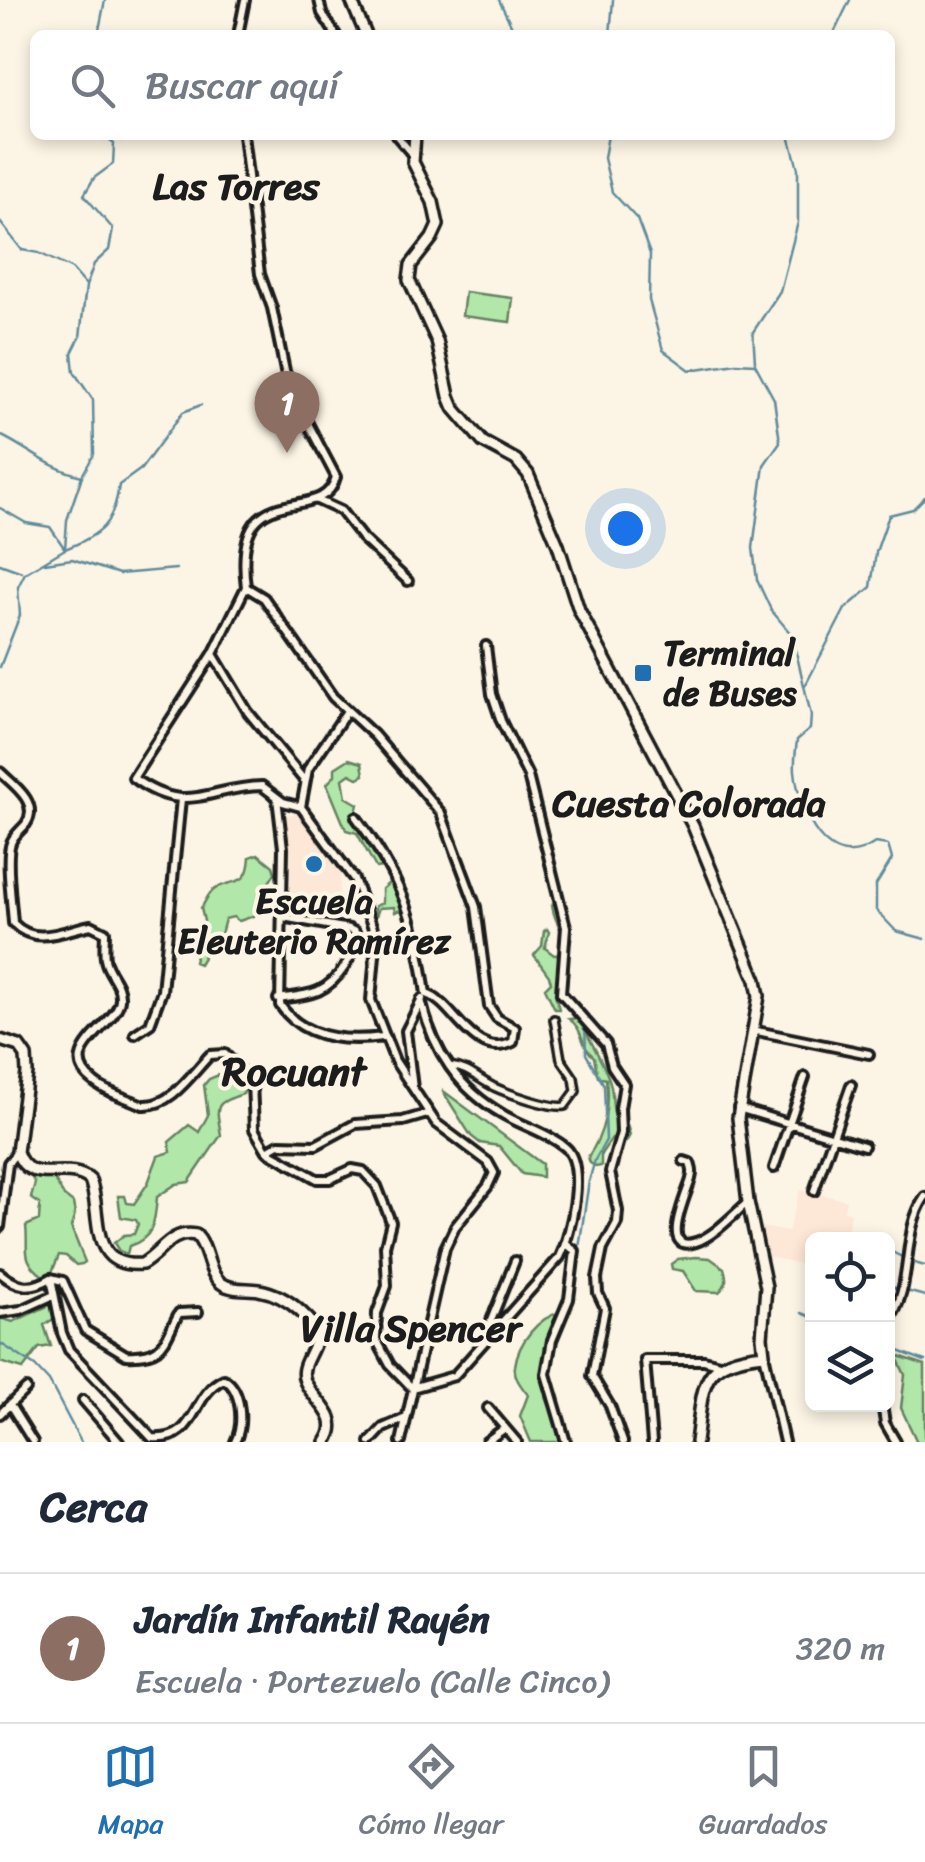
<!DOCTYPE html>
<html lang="es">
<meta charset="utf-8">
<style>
:root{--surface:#fff;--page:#f6f6f7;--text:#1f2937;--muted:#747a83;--line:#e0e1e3;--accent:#1f6fb2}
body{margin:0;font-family:Sriracha,sans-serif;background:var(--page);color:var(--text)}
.controls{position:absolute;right:30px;bottom:30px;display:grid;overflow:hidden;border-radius:15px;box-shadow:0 5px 15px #0003}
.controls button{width:90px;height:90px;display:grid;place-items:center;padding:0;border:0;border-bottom:2px solid var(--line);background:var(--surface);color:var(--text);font:50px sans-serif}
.you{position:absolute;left:625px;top:528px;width:35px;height:35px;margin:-25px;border:8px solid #fff;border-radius:50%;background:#1a73e8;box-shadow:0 0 0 15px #1a73e833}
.badge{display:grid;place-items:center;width:65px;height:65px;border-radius:50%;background:var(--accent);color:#fff;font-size:32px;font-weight:700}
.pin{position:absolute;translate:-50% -82px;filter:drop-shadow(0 2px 5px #0008)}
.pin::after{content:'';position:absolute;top:52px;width:35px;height:30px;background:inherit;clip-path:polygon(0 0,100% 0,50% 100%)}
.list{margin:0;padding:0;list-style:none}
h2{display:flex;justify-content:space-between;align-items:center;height:130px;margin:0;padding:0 40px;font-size:42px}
h2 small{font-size:32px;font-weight:400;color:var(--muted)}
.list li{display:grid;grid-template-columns:65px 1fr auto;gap:30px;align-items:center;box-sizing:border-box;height:150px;padding:0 40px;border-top:2px solid var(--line)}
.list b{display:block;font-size:38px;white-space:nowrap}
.list p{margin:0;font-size:32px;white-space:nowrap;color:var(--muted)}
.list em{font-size:32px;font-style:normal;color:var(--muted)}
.icon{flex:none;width:55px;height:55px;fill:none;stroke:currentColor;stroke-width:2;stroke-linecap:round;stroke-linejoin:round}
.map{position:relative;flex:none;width:925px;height:1442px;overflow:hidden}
.search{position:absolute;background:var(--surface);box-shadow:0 5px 15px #0003;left:30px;right:30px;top:30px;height:110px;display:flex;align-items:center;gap:25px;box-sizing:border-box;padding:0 35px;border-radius:15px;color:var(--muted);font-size:38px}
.sheet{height:280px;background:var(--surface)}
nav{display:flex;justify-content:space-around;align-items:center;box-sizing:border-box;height:140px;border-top:2px solid var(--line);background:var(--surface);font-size:28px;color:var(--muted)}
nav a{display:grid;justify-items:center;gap:5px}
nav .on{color:var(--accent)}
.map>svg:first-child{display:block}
</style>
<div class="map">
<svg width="925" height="1442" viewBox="0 0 925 1442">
<rect width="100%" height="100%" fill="#fcf5e5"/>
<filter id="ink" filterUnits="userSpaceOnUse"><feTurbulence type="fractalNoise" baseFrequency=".01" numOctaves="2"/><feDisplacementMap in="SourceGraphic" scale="20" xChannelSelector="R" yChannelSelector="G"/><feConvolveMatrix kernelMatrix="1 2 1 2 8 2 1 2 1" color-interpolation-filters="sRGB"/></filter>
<g filter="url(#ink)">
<path fill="#fde7d7" d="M 298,813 L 341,870 L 337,917 L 290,911 L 291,859 L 285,815 Z
M 800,1190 L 846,1200 L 844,1211 L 851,1213 L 845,1239 L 812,1240 L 812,1267 L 766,1256 L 761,1227 L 788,1232 Z"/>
<path fill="#b1e7a9" stroke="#668262" stroke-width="2.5" d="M 465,292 L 513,298 L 510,322 L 462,316 Z
M 349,759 L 362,763 L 364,775 L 358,778 L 350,774 L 343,779 L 346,797 L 358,804 L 355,817 C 375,843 422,895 414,929 L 408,925 L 407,908 L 395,912 L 394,907 L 379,908 L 376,916 L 375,906 L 382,903 L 382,889 L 389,883 L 387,871 L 383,867 L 376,868 L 357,833 L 346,830 L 327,784 L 335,775 L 335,768 Z
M 258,854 L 273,866 L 275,873 L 263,892 L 264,906 L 254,916 L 239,921 L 233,917 L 225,919 L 220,938 L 209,947 L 199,964 L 194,962 L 204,921 L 201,908 C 206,901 209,891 217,888 C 236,878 248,887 250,857 Z
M 557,899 L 572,934 L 563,980 L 555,994 L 559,1009 L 555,1009 L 545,988 L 551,982 L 549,976 L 534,955 L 542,946 L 544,931 L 547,929 L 549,932 L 545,948 L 554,955 L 561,954 C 567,929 554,925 552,905 Z
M 577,1018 C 584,1027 610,1075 611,1087 C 613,1096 612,1104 614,1113 L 626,1121 L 630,1135 L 626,1142 L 612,1138 L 601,1154 L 601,1166 L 596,1167 L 590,1163 L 588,1157 C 605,1132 609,1108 606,1079 L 598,1077 L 594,1057 C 580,1046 584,1029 569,1019 Z
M 221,1074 L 245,1090 L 243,1094 C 213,1104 216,1105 221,1135 L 189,1182 L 176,1184 L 157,1197 C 155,1222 154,1238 129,1246 L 127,1254 L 119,1251 L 114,1243 L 124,1235 L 134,1234 L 138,1224 L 136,1220 L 121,1217 L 118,1196 L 125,1196 L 127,1203 L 134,1204 L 148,1183 L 158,1156 L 171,1152 L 169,1142 L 189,1125 L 199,1132 L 208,1115 L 204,1085 L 209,1079 Z
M 442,1090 L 542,1164 L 542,1177 L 522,1174 L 499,1146 L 480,1143 L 471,1136 Z
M 30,1175 L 54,1179 L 64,1196 L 73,1203 L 75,1214 L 71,1227 L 85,1262 L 82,1264 L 76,1265 L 66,1256 L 59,1255 L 52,1272 L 43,1276 C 20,1258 29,1251 26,1226 L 39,1220 L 40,1204 L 31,1198 L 35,1183 Z
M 696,1257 L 710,1258 L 724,1268 C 727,1278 728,1284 719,1292 L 696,1291 L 683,1271 L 672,1269 L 671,1264 L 678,1259 Z
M 54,1303 L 58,1316 L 44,1325 L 51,1346 L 39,1348 L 23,1369 L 0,1362 L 0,1318 L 13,1322 Z
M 561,1312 L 550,1342 L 546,1397 L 564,1442 L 531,1442 L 520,1416 L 528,1395 C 522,1387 513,1377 515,1366 C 518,1342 539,1317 561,1312 Z
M 896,1355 L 925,1365 L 925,1442 L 917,1442 L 901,1408 L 905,1375 Z"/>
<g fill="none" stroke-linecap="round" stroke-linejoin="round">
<path stroke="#618b9b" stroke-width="2.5" d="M 499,0 L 516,35
M 98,35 L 105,0
M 610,35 L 613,0
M 833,35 L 850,0
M 608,135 L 604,158 L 612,192 L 637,219 L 650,254 L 649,300 L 663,350 L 690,370 L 736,363 L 755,364 L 774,399 L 780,442 L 764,465 L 753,548 L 757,580 L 771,610 L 792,635 L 811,715 L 810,729 L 797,740 C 796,750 794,761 795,771 C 799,812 827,876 875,843 L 888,845 L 892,859 L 876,885 L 876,910 L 896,931 L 925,939
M 0,222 L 22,250 L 39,253 L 72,269 L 85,284
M 755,362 L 753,332 L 780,291 L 798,222 L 798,169 L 789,135
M 0,435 C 31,450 46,467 82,476
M 0,508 L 26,523 L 50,527 L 65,549 C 101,535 114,524 119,485 L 141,469 L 183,412 L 201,405
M 45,563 L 72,559 L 119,574 L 176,569
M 0,564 L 22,572
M 0,667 L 20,615 L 18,587 L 25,573 L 65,549 L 67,520 L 82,476 L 94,454 L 93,400 L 74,372 L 72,353 L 80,337 L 86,286 L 94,264 L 109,250 L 113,229 L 84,195 L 94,178 L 113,164 L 114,144 L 103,135
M 805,686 L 845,609 L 871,587 L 876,552 L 889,515 L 913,509 L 925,497
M 860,1238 L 864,1240
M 579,1248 L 589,1181 L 595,1160 L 606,1140 L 604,1085 L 586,1054 L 585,1024
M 888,1250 L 904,1258
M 911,1262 L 925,1266
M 888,1286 L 925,1296
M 802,1313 L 812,1317
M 0,1343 L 35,1366 L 49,1381 L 81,1442
M 888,1347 L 925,1361"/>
<g stroke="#1c1c1c" stroke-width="12">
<path id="pedestrian" d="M 449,1066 C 469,1068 476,1078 494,1087 C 507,1093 552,1109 565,1106 L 576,1091 L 574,1078 L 561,1059 L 554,1019"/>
</g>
<g stroke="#1c1c1c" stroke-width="14">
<path id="minor" d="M 319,0 L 322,13 L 336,35
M 238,35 L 245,0
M 243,135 L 260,274 L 272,308 L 285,371 L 292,393 L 336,477 C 323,529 231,469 246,587
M 396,135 L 412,154
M 317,500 L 341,511 L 362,538 L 408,581
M 246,587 L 264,598 L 333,697 L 374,735 L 441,813 L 476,907 L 489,1006 L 497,1018 L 515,1028 L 513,1042 C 473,1062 454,1002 426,994
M 246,587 L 213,654 L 133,778 C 187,817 207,787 262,786 L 283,802 L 301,807
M 486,646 L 492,694 L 501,721 L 528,776 L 566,927 L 561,993 L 606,1044 L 612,1066 L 624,1084 L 620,1108 L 621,1133 L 610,1172 L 618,1211 L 617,1223 L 603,1249 L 597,1278 L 598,1293 L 605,1308 L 592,1376 L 610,1406 L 623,1442
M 213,654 L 248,712 L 304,780
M 347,711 L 308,769 L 301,807 L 354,879 L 373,928 L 376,944 L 371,1000 L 395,1061 L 436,1123 L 488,1162 L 494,1173 L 488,1186 L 455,1227 L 445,1248 L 401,1442
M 0,772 C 14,785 40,803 26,824 C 21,830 13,836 11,843 C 5,857 12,905 13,923 C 36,947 64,930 91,925 L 105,932 C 105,942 103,954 106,963 C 110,976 121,984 120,999 C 118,1026 53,1051 94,1082 C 107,1093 127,1098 143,1105 C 171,1107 192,1073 210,1055 L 225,1054 L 252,1082 L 254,1129 L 267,1151 L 317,1179 L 330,1179 L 352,1169 L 363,1171 L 377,1186 L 391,1222 L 385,1246 L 387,1286 L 377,1313 L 376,1339 L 390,1365 L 412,1388
M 277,798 L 283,848 L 280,1005 C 303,1039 345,1042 383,1037
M 356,817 C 401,878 416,920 426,994
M 278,999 C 291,997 306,996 318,991 C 338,982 358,953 355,932 L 349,929 L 283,917
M 752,1030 L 869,1054
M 135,1034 L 150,1024 L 162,991 L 181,799
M 413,1088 L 406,1031 L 422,999
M 738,1108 L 864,1146
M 267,1151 L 279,1144 L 316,1145 L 355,1124 L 403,1121 L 427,1114
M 684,1161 L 690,1163 C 692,1170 693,1171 691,1179 C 689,1189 657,1255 696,1242 C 714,1236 733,1215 747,1203
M 774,1168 L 805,1077
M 814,1191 L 851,1085
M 0,1227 L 8,1163 L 17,1152
M 566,1244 L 575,1251 L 569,1299 L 552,1340 L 546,1374 L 566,1442
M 0,1273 C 18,1288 31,1290 51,1278
M 51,1278 L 62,1333 L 69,1350 L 152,1438 C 199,1442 190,1394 224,1379 C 242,1390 244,1424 235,1442
M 51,1278 L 63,1281 L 85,1330 L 126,1355 C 166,1357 163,1341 179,1313 L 198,1312
M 0,1313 L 21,1310 L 54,1295
M 888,1322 C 915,1286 900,1233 925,1197
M 490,1335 L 490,1323 L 515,1261
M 764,1354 L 784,1442
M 412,1388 L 454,1376 L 560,1257 C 571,1234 587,1165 565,1147 C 548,1133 523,1126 504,1115 C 458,1089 433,1051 421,1000
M 83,1400 L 119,1442
M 882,1404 L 885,1423 L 896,1442
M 10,1405 L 33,1442
M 488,1408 L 517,1442
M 0,1414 L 26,1389
M 370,1442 L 383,1428 L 406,1418
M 486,1442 L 505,1428
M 652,1442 L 645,1360 L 704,1360 L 719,1364"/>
</g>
<g stroke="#1c1c1c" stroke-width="16">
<path id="tertiary" d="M 351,0 L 366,35
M 415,135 L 413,162 L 433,202 L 438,225 L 432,238 L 411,265 L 409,280 L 437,341 L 449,396 L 454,408 L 483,442 L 516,460 L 528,474 L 558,545 L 579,610 L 693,826 L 756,980 L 759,996 L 738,1118 L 748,1202 L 766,1287 L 762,1337 L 764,1354 C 698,1361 704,1384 696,1442
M 0,1040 L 19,1046 L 26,1056 L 27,1073 L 17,1152 C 29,1189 67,1160 90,1180 C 103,1212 86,1269 142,1264 C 162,1253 170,1230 196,1235 C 209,1248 207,1272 221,1283 C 232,1291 247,1288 259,1290 C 276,1293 288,1300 300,1311 C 305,1316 314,1323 315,1329 C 321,1347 297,1364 305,1381 C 314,1403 344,1416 326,1442"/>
</g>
<use href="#pedestrian" stroke="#fcf5e5" stroke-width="5"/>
<use href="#minor" stroke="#fcf5e5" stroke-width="6"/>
<use href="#tertiary" stroke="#fcf5e5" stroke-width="9"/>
</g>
</g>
<g fill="#1f6fb2" stroke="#fcf5e5" stroke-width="4">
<rect x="633" y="663" width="20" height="20" rx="5"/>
<circle cx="314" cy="864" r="10"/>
</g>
<g text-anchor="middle" stroke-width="8" stroke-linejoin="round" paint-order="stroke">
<g font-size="35" font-weight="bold" fill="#1c1c1c" stroke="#fcf5e5" text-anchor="start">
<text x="663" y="665">Terminal<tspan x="663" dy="40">de Buses</tspan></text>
<text x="314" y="913" text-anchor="middle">Escuela<tspan x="314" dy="40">Eleuterio Ramírez</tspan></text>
</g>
<g font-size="38" font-weight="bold" fill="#1c1c1c" stroke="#fcf5e5">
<text x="236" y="199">Las Torres</text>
<text x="689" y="816">Cuesta Colorada</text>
<text x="411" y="1341">Villa Spencer</text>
</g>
<g font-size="40" font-weight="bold" fill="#1c1c1c" stroke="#fcf5e5">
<text x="294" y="1085">Rocuant</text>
</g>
</g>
</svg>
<div class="controls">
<button><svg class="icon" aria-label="locate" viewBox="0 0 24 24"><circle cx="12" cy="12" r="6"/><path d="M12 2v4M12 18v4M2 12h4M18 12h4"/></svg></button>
<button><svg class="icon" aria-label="layers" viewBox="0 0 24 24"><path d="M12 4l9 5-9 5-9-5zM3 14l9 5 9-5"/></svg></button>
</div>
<div class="you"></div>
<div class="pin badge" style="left:287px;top:453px;background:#8d6e63">1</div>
<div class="search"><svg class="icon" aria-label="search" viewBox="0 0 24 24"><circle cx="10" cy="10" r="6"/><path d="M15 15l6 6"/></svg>Buscar aquí</div>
</div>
<section class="sheet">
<h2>Cerca<small></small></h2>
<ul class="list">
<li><span class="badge" style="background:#8d6e63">1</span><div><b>Jardín Infantil Rayén</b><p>Escuela · Portezuelo (Calle Cinco)</p></div><em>320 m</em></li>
</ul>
</section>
<nav>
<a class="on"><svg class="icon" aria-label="map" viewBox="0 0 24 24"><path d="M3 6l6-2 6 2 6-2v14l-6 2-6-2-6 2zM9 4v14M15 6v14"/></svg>Mapa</a>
<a><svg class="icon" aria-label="directions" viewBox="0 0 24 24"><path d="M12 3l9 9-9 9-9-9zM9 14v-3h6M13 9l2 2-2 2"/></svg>Cómo llegar</a>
<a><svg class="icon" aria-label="saved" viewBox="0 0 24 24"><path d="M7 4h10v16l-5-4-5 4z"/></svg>Guardados</a>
</nav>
